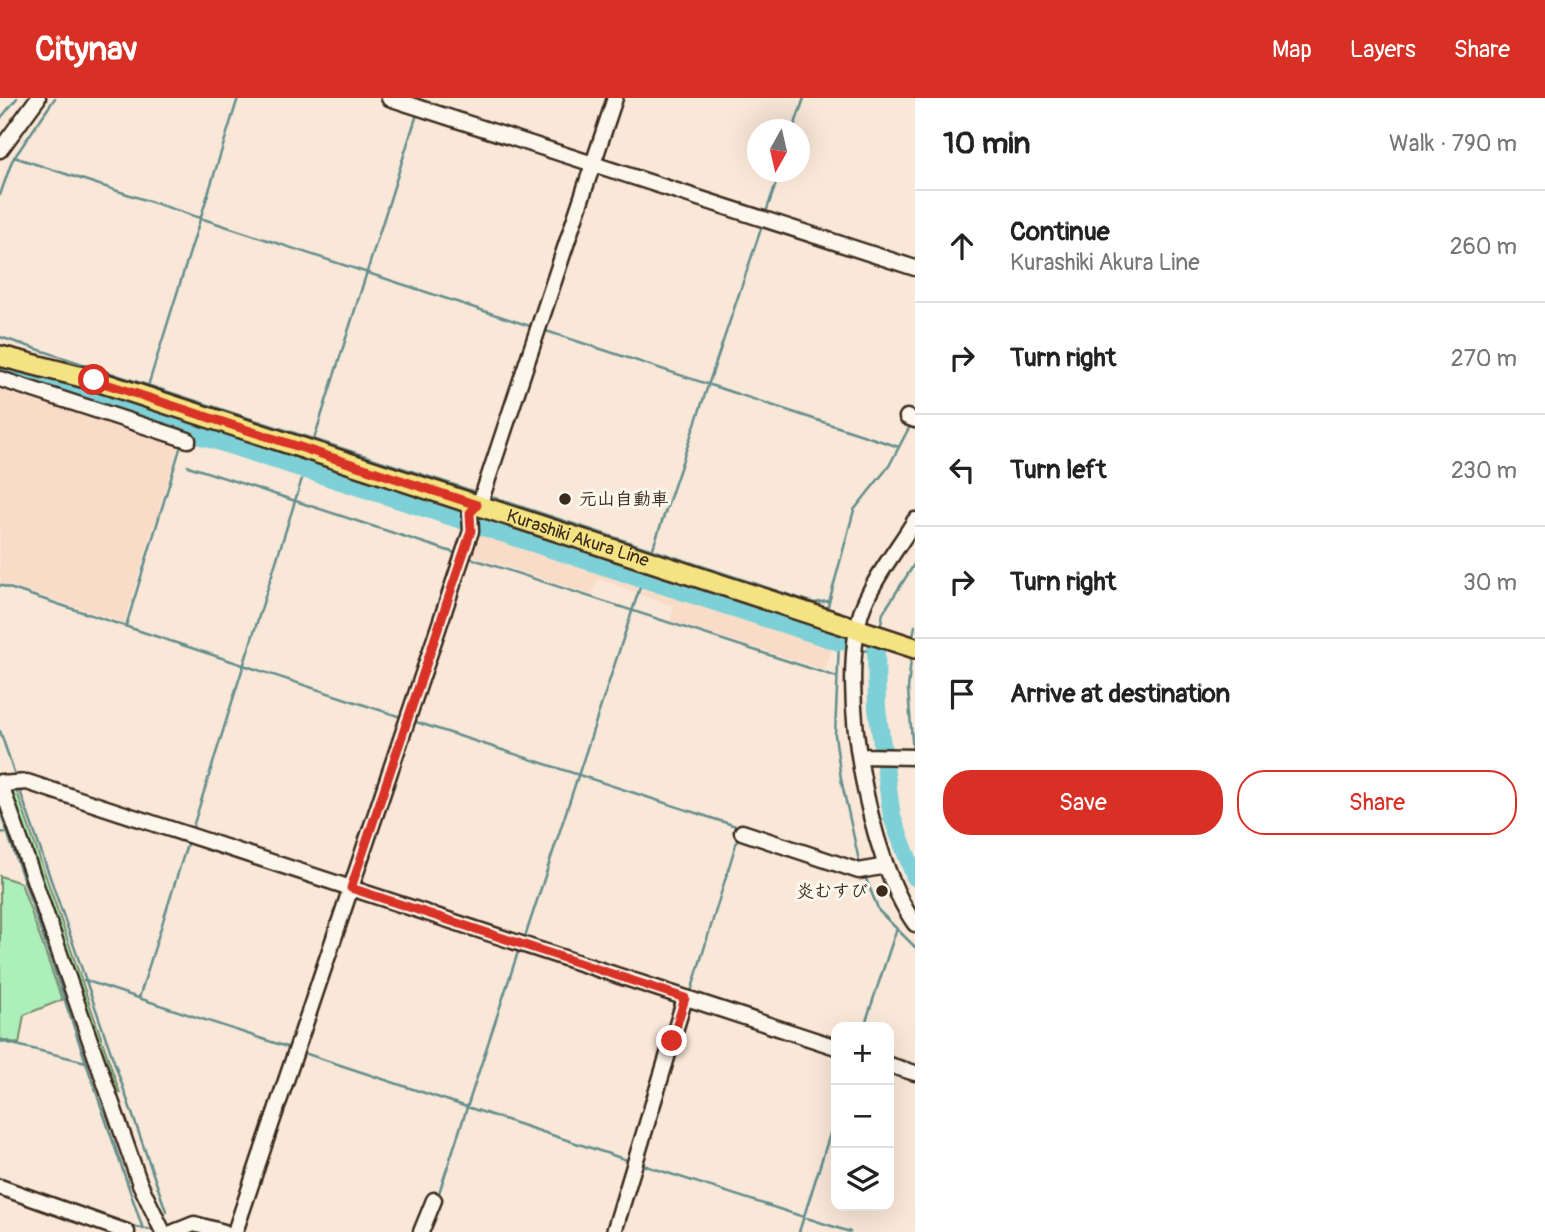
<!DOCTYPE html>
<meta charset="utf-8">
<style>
:root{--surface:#fff;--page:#f2f2f2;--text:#222;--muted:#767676;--line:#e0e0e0;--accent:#d93025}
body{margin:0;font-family:Pangolin,"Klee One",sans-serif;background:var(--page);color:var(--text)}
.controls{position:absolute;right:21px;bottom:21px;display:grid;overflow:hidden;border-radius:14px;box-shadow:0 7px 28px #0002}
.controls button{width:63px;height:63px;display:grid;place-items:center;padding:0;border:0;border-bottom:2px solid var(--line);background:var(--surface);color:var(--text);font:35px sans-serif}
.compass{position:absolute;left:747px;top:21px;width:63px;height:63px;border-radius:50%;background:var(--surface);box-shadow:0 7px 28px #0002;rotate:188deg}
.stop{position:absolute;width:21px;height:21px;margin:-16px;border:5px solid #d93025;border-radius:50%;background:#fff}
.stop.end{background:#d93025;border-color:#fff;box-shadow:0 2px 7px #0008}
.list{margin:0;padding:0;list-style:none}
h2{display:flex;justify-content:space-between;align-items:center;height:91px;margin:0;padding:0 28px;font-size:30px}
h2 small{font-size:23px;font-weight:400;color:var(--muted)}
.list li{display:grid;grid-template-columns:46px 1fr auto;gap:21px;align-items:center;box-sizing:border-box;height:112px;padding:0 28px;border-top:2px solid var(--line)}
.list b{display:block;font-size:26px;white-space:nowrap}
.list p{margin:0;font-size:23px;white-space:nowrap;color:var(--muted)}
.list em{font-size:23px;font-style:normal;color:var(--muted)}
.actions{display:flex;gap:14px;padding:21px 28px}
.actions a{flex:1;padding:16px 0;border:2px solid var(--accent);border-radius:28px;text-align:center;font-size:24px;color:var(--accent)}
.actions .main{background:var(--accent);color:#fff}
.icon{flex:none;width:38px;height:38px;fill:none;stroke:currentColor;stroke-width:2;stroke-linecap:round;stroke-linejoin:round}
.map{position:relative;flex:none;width:915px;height:1134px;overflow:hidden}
header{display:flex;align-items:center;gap:42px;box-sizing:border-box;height:98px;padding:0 35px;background:var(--accent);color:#fff}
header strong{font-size:33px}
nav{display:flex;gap:38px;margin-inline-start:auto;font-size:24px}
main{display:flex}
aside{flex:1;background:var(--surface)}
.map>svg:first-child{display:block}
</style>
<header>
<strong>Citynav</strong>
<nav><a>Map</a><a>Layers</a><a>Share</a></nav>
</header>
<main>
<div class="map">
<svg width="915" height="1134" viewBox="0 0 915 1134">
<rect width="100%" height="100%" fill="#f9e7d7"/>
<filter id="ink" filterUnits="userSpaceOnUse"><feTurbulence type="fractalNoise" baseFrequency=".0143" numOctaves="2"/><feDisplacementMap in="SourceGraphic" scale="14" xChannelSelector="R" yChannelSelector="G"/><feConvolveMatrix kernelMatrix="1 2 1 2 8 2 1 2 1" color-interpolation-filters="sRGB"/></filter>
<g filter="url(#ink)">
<path fill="#f8dcc8" d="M 0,284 L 180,343 L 124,525 L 0,485 Z
M 477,431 L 619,478 L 619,481 L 638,487 L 636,494 L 598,481 L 592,497 L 470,457 Z
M 643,488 L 833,548 L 825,572 L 670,523 L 674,508 L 640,497 Z"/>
<path fill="#acefba" stroke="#748c6c" stroke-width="2" d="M 15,688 L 120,995 L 114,997 L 11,699 Z
M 0,778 L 21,785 L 62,902 L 24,917 L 19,946 L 0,941 Z"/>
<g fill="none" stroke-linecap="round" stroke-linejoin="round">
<path stroke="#638e8d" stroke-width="2.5" d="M 0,21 L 17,0
M 793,32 L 804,0
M 14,59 L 533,229
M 0,97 L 12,63 L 55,0
M 765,117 L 780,74
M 543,232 L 899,349
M 0,239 L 479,395
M 148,288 L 238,0
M 138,317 L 142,307
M 314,341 L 418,13
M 188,368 L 458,456
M 489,398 L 814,505 L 828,503
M 652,453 L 763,125
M 467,459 L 837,579
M 0,487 L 404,620
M 828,508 L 854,412 L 889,368 L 911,326
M 881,526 L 883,515 L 915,465
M 126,528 L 182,344
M 913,538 L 915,528
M 826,539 L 829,528
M 839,544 L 835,637 L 841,681 L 860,767
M 863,552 L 876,555
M 911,560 L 908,591 L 913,655
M 413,623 L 739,729
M 0,633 L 16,680
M 912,665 L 915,679
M 19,690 L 166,1113
M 0,713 L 143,1131
M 192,732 L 305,371
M 0,734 L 8,735
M 864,776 L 879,813 L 915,849
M 524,842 L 646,471
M 84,882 L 290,950
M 690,897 L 739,736
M 139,900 L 188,743
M 864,929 L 896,833
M 0,943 L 86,964
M 301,954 L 630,1063
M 640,1066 L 850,1134
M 438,1098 L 519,851
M 129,1128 L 153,1132
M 799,1134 L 836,1017"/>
<path stroke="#7ed0d7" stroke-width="18" d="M 0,273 L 839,544
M 876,549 L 877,610 L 892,719 L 915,779"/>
<g stroke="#3b2a1e" stroke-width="19">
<path id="minor" d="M 389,0 L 915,170
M 0,52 L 38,0
M 0,281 L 188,342
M 907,319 L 915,322
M 915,422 C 899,449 870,485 861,515 C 838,592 868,760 915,826
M 860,658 L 915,659
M 0,684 L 140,1086 L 163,1134
M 1,686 L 27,684 L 836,949
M 742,734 L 859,773 L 886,768
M 889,967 L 915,975
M 0,1089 L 127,1134
M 174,1134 L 194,1126 L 224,1134
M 235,1134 L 471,433 L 470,415 L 482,399 L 615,0
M 421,1134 L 434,1102
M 614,1134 L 685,900"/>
</g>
<g stroke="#3b2a1e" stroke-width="24">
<g id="major">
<path id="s1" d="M 0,258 L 94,282 L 915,550"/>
</g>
</g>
<use href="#minor" stroke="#fbf7ec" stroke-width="14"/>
<use href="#major" stroke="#f4e382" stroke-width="19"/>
</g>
</g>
<g fill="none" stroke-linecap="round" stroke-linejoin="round" filter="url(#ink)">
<path stroke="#d93025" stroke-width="9" d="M 94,282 L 477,407 L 470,415 L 471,433 L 351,790 L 685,900 L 672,943"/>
</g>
<g fill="#3b2a1e" stroke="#fbf7ec" stroke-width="2.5">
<circle cx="565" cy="401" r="7"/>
<circle cx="882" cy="793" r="7"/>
</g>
<g text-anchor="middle" stroke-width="6" stroke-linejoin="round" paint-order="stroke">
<g font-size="18" font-weight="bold" fill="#3b2a1e" stroke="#fbf7ec" text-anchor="start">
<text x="579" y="407">元山自動車</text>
<text x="868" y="799" text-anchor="end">炎むすび</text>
</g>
<g font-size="18" fill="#3b2a1e" stroke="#fbf7ec">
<text dy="6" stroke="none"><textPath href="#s1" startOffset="606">Kurashiki Akura Line</textPath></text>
</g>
</g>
</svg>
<div class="controls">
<button>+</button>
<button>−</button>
<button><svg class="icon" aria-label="layers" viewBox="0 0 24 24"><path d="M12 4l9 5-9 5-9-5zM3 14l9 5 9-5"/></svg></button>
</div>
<svg class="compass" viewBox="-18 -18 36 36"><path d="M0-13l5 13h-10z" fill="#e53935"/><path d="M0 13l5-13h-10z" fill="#767676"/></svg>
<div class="stop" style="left:94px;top:282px"></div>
<div class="stop end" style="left:672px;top:943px"></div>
</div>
<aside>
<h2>10 min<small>Walk · 790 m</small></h2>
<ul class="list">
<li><svg class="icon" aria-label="ahead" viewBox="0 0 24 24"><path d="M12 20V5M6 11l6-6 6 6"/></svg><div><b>Continue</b><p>Kurashiki Akura Line</p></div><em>260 m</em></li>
<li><svg class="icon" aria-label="right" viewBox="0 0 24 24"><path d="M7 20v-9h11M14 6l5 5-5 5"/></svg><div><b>Turn right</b></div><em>270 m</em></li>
<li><svg class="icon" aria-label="left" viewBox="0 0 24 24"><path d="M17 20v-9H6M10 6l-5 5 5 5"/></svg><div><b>Turn left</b></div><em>230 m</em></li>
<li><svg class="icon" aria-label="right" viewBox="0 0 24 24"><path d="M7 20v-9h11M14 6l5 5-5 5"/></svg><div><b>Turn right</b></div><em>30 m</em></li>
<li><svg class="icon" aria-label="arrive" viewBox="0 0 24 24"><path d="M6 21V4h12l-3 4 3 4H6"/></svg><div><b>Arrive at destination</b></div></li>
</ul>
<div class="actions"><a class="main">Save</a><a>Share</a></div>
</aside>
</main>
